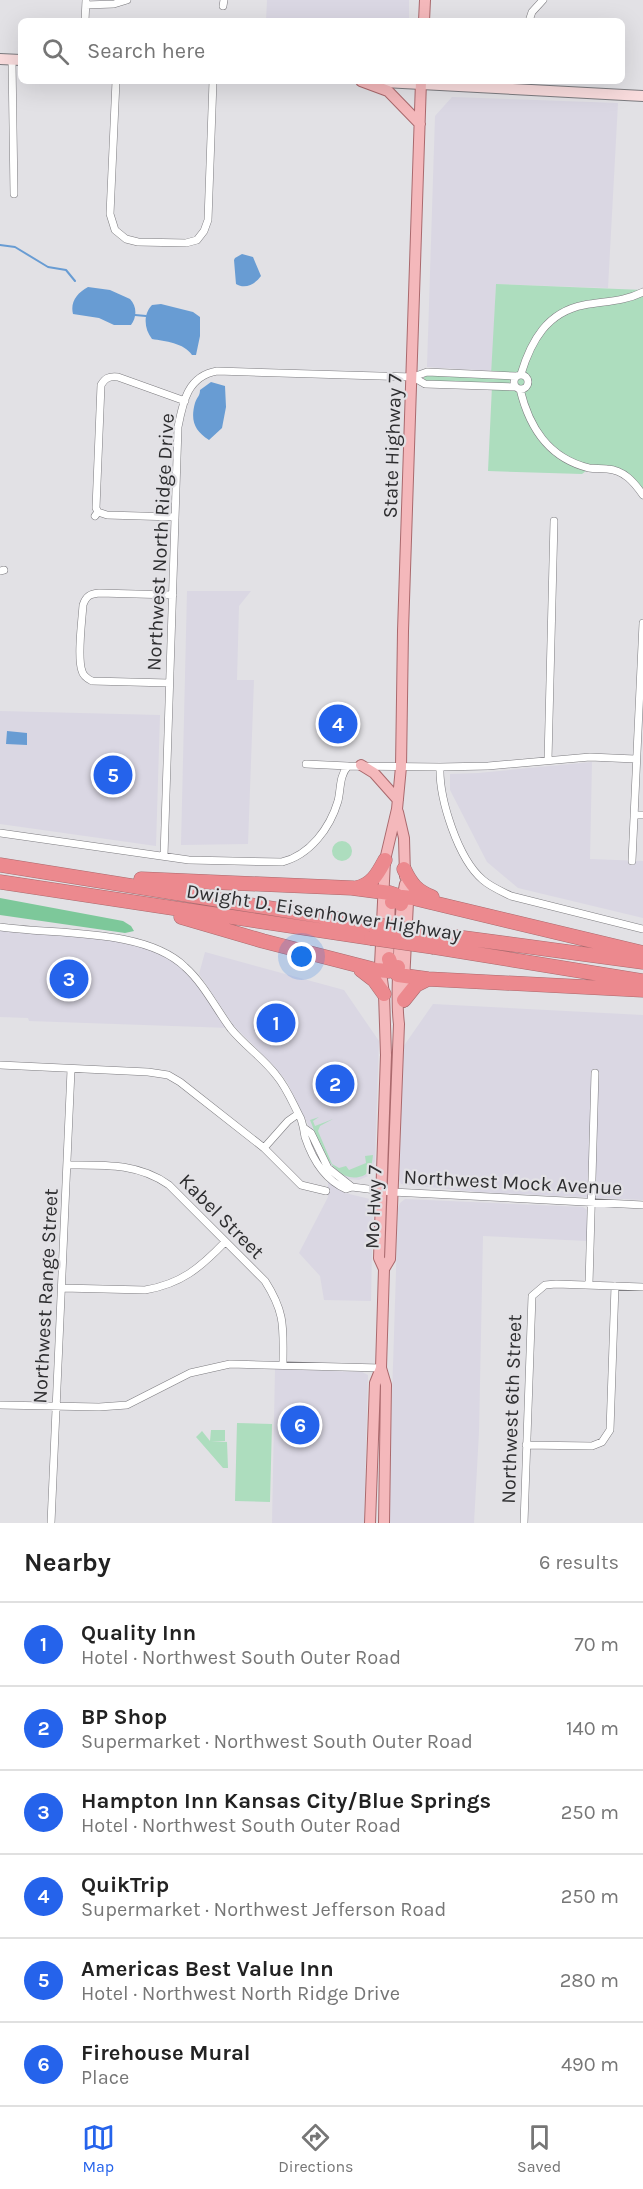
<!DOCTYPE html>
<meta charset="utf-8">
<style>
:root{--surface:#fff;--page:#f2f2f2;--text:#222;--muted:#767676;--line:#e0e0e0;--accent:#2563eb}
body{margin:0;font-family:Karla,sans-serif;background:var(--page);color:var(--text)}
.you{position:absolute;left:302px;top:957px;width:21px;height:21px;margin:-15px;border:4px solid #fff;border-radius:50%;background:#1a73e8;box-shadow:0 0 0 9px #1a73e833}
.badge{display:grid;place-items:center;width:39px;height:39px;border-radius:50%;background:var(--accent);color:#fff;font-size:20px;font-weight:700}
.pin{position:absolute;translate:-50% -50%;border:3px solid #fff;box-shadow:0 2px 6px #0006}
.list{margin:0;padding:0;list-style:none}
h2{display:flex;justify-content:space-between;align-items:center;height:78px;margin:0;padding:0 24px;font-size:26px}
h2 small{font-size:20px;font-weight:400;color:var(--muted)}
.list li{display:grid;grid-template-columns:39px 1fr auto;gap:18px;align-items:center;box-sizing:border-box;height:84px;padding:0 24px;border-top:2px solid var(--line)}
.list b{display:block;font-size:22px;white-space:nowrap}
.list p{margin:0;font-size:20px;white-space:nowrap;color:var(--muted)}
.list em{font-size:20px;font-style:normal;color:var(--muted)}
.icon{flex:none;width:33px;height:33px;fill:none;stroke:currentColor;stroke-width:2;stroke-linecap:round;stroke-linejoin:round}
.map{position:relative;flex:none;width:643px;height:1523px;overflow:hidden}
.search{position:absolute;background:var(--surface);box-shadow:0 6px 24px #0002;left:18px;right:18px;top:18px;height:66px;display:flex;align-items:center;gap:15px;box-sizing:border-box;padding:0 21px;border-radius:9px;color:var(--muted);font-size:22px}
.sheet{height:582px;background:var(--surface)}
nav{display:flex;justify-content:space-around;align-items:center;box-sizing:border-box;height:84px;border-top:2px solid var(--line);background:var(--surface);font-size:16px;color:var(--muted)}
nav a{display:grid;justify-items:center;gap:3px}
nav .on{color:var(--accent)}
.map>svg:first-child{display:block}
</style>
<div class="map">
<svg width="643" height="1523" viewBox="0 0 643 1523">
<rect width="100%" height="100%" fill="#e2e1e5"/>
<path fill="#dad7e3" d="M 267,0 L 409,0 L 409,21 L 266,21 Z
M 452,97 L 618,103 L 608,288 L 496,284 L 492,371 L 427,367 L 435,116 Z
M 187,591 L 251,591 L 239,606 L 237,680 L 254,680 L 248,844 L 181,845 Z
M 0,711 L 160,715 L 156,846 L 0,824 Z
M 592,762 L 590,859 L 643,861 L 643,918 L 518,888 L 487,862 L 450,790 L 450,774 L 478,773 Z
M 0,927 L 80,934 L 153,947 L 186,968 L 230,1028 L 29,1021 L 28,1018 L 0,1017 Z
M 205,952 L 344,990 L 379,1041 L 375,1161 L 368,1176 L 359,1180 L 348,1179 L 336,1172 L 325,1159 L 287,1082 L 274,1066 L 234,1026 L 199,974 Z
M 433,1004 L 643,1015 L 643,1200 L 476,1192 L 401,1184 L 399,1180 L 403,1047 Z
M 328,1182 L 345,1193 L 370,1199 L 373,1202 L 371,1301 L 324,1300 L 320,1276 L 299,1253 L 328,1197 Z
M 405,1199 L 583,1207 L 587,1210 L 587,1241 L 483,1236 L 479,1432 L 474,1523 L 388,1523 L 398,1208 L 400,1203 Z
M 275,1369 L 362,1372 L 368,1375 L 364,1523 L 272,1523 Z"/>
<path fill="#adddbe" d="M 496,284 L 643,290 L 643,495 L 625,474 L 590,468 L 582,474 L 488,471 L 492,386 L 424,386 L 424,373 L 491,375 Z
M332 851a10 10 0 1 1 20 0a10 10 0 1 1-20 0Z
M 319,1117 L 313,1121 L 315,1126 L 333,1119 L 320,1126 L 318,1131 L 332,1164 L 339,1168 L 346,1166 L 349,1170 L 366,1163 L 365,1156 L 373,1155 C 372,1165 370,1175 359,1177 C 331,1183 318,1139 310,1120 Z
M 237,1423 L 272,1424 L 270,1502 L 235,1501 Z
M 211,1430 L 225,1430 L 225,1441 L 211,1441 L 227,1442 L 228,1468 L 223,1468 L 196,1437 L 202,1431 L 210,1441 Z"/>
<path fill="#7dc89a" d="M 0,898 L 123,921 L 131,926 L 134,931 L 125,933 L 0,915 Z"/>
<path fill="#689cd3" d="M 242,254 L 253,257 L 261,276 C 256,283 246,290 236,284 L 234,260 L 235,258 Z
M 88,287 L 110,290 L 130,299 C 137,306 137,317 131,325 L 114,325 L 99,318 L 73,314 C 70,302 77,293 88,287 Z
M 161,304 L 193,312 L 200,317 L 200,336 L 196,355 L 192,355 C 184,343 165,341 152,339 C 144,329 143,314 152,305 Z
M 211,382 L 225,386 L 226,407 L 222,428 L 209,440 C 195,431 190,421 195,403 C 197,397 200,396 200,390 Z
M 7,731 L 27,733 L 27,745 L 6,744 Z"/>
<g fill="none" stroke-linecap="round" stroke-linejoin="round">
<path stroke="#689cd3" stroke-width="2" d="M 0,245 L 15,247 L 48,267 L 66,270 L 75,281
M 135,315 L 146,316"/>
<g stroke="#7c7b7f" stroke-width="8">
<path id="street" d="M 86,5 L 114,4 L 127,0
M 223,6 L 224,0
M 85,21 L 86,0
M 529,21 L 532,12 L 543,0
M 12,60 L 14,194
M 116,81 L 110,214 L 115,230 L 126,239 L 138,242 L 186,243 L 197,240 L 204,231 L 208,220 L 213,81
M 521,374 C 531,341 547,312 584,305 C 605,301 623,302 643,292
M514 382a7 7 0 1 1 14 0a7 7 0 1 1-14 0Z
M 413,377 L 425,384 L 516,387
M 520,389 C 529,427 548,458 589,468 C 595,469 601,468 607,469 C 624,470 634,482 643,495
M 98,512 L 107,515 L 174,517
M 95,516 L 98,512 L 96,508 L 101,385 C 105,378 109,376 118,377 L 185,401
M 0,571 L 4,570
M 169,683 L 92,681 C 88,679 83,676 82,671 C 77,658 82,620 83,605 C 86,596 90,594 99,593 L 173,595
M 548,760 L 554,521
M 306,764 L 348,766
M 440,767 C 439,799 458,859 483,880 C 491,887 501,891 511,896 L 643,929
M 634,815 L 643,815
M 0,833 L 189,860 L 282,862 C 310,855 330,828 338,801 C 341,789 339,776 348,766 L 440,767 L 488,766 L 590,757 L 635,759
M 164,856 L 178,427 C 183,401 188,376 217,371 L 413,377 L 427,372 L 516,376
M 632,861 L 643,623
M 0,927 C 54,935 145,928 185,967 C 204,984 216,1009 231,1029 C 245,1046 263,1058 276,1075 C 287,1088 293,1104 301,1119 C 303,1125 304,1130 305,1137 C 312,1158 325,1180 346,1189 L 352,1187 L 392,1192 L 643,1205
M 0,1065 L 148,1072 L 168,1075 L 180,1082 L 264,1148 L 301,1185 L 326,1191
M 304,1128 L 311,1133 L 328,1168 L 352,1187
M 264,1148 L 288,1121 L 298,1114
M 67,1165 C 104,1165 138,1163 169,1185 L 265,1281 C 286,1314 283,1328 283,1365
M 589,1284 L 595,1073
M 62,1288 L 145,1290 C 181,1284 200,1268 225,1242
M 0,1405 L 99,1407 L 127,1405 L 190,1373 L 230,1364 L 381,1368
M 526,1445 L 592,1446 L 602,1442 L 610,1430 L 615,1286
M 51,1523 L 71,1070
M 524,1523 L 532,1296 L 545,1285 L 556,1284 L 643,1287"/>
</g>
<g stroke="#7c7b7f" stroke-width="12">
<path id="secondary" d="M 0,59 L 21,60
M 365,81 L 643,96"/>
</g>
<g stroke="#aa696d" stroke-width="12">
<path id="primary" d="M 424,21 L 425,0
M 361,81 L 388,91 L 420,124
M 361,765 L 374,773 L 398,800
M 398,812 L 404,838 L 405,876
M 388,967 L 390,895
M 403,1002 L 408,902 L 406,892
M 384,1269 L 390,1259 L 399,1024 C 396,1001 398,978 399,954 C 400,930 400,907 405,884
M 370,1523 L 375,1383 L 381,1368
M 384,1523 L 386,1385 L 381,1368 L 384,1269 L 379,1258 L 386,1055 L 384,994 L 380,965 L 385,860 L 397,809 L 401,767 L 403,631 L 421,81"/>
</g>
<g stroke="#aa696d" stroke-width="15">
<path id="highway" d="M 0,865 L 370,924
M 404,869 C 411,884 417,891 432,897
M 141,879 L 352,888 L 390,893 L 396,895 L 401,904
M 0,882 L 371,938
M 356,888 C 372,885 378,873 385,860
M 392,902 L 402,897 L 413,898 L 643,953
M 181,917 L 263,941 L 376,970 L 388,971 L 398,967
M 434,934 L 643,962
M 434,947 L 643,981
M 389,959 L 393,970 L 398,975 L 428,979 L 643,990
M 361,970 L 374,980 L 384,994
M 404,1000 L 416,985 L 428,979"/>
</g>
<use href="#street" stroke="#fff" stroke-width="7"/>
<use href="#secondary" stroke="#f9dcdd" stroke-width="10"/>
<use href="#primary" stroke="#f4b8bb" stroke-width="10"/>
<use href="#highway" stroke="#ec898e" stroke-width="14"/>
<g stroke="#aa696d" stroke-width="15" stroke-linecap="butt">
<path id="highway-bridge" d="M 370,924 L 434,934
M 371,938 L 434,947"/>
</g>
<use href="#highway-bridge" stroke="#ec898e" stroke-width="14"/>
</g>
<g text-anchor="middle" stroke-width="4.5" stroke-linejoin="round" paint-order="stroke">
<g font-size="20" fill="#2e2e30" stroke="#e2e1e5">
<text transform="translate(392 446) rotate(-88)" y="7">State Highway 7</text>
<text transform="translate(160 542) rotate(-87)" y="7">Northwest North Ridge Drive</text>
<text transform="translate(324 912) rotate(9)" y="7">Dwight D. Eisenhower Highway</text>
<text transform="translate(513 1182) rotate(3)" y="7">Northwest Mock Avenue</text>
<text transform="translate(373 1207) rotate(-88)" y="7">Mo Hwy 7</text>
<text transform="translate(222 1216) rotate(45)" y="7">Kabel Street</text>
<text transform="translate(45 1296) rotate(-87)" y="7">Northwest Range Street</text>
<text transform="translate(511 1409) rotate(-88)" y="7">Northwest 6th Street</text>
</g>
</g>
</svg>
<div class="you"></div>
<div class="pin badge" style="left:276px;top:1023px">1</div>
<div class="pin badge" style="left:335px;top:1084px">2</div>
<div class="pin badge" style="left:69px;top:979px">3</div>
<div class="pin badge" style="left:338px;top:724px">4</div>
<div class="pin badge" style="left:113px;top:775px">5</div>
<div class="pin badge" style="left:300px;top:1425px">6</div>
<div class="search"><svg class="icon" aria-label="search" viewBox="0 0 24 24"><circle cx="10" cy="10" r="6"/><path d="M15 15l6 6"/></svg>Search here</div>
</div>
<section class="sheet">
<h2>Nearby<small>6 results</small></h2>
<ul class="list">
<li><span class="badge">1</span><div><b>Quality Inn</b><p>Hotel · Northwest South Outer Road</p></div><em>70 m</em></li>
<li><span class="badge">2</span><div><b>BP Shop</b><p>Supermarket · Northwest South Outer Road</p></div><em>140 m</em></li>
<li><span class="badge">3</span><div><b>Hampton Inn Kansas City/Blue Springs</b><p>Hotel · Northwest South Outer Road</p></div><em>250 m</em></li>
<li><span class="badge">4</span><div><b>QuikTrip</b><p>Supermarket · Northwest Jefferson Road</p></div><em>250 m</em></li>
<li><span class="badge">5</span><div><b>Americas Best Value Inn</b><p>Hotel · Northwest North Ridge Drive</p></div><em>280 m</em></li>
<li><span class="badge">6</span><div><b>Firehouse Mural</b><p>Place</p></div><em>490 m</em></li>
</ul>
</section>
<nav>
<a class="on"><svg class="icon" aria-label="map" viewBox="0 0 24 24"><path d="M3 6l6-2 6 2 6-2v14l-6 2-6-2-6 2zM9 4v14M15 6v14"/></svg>Map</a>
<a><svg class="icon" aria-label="directions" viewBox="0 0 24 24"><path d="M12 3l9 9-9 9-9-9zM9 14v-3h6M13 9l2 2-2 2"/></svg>Directions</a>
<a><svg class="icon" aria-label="saved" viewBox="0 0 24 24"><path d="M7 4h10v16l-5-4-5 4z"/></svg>Saved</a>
</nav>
